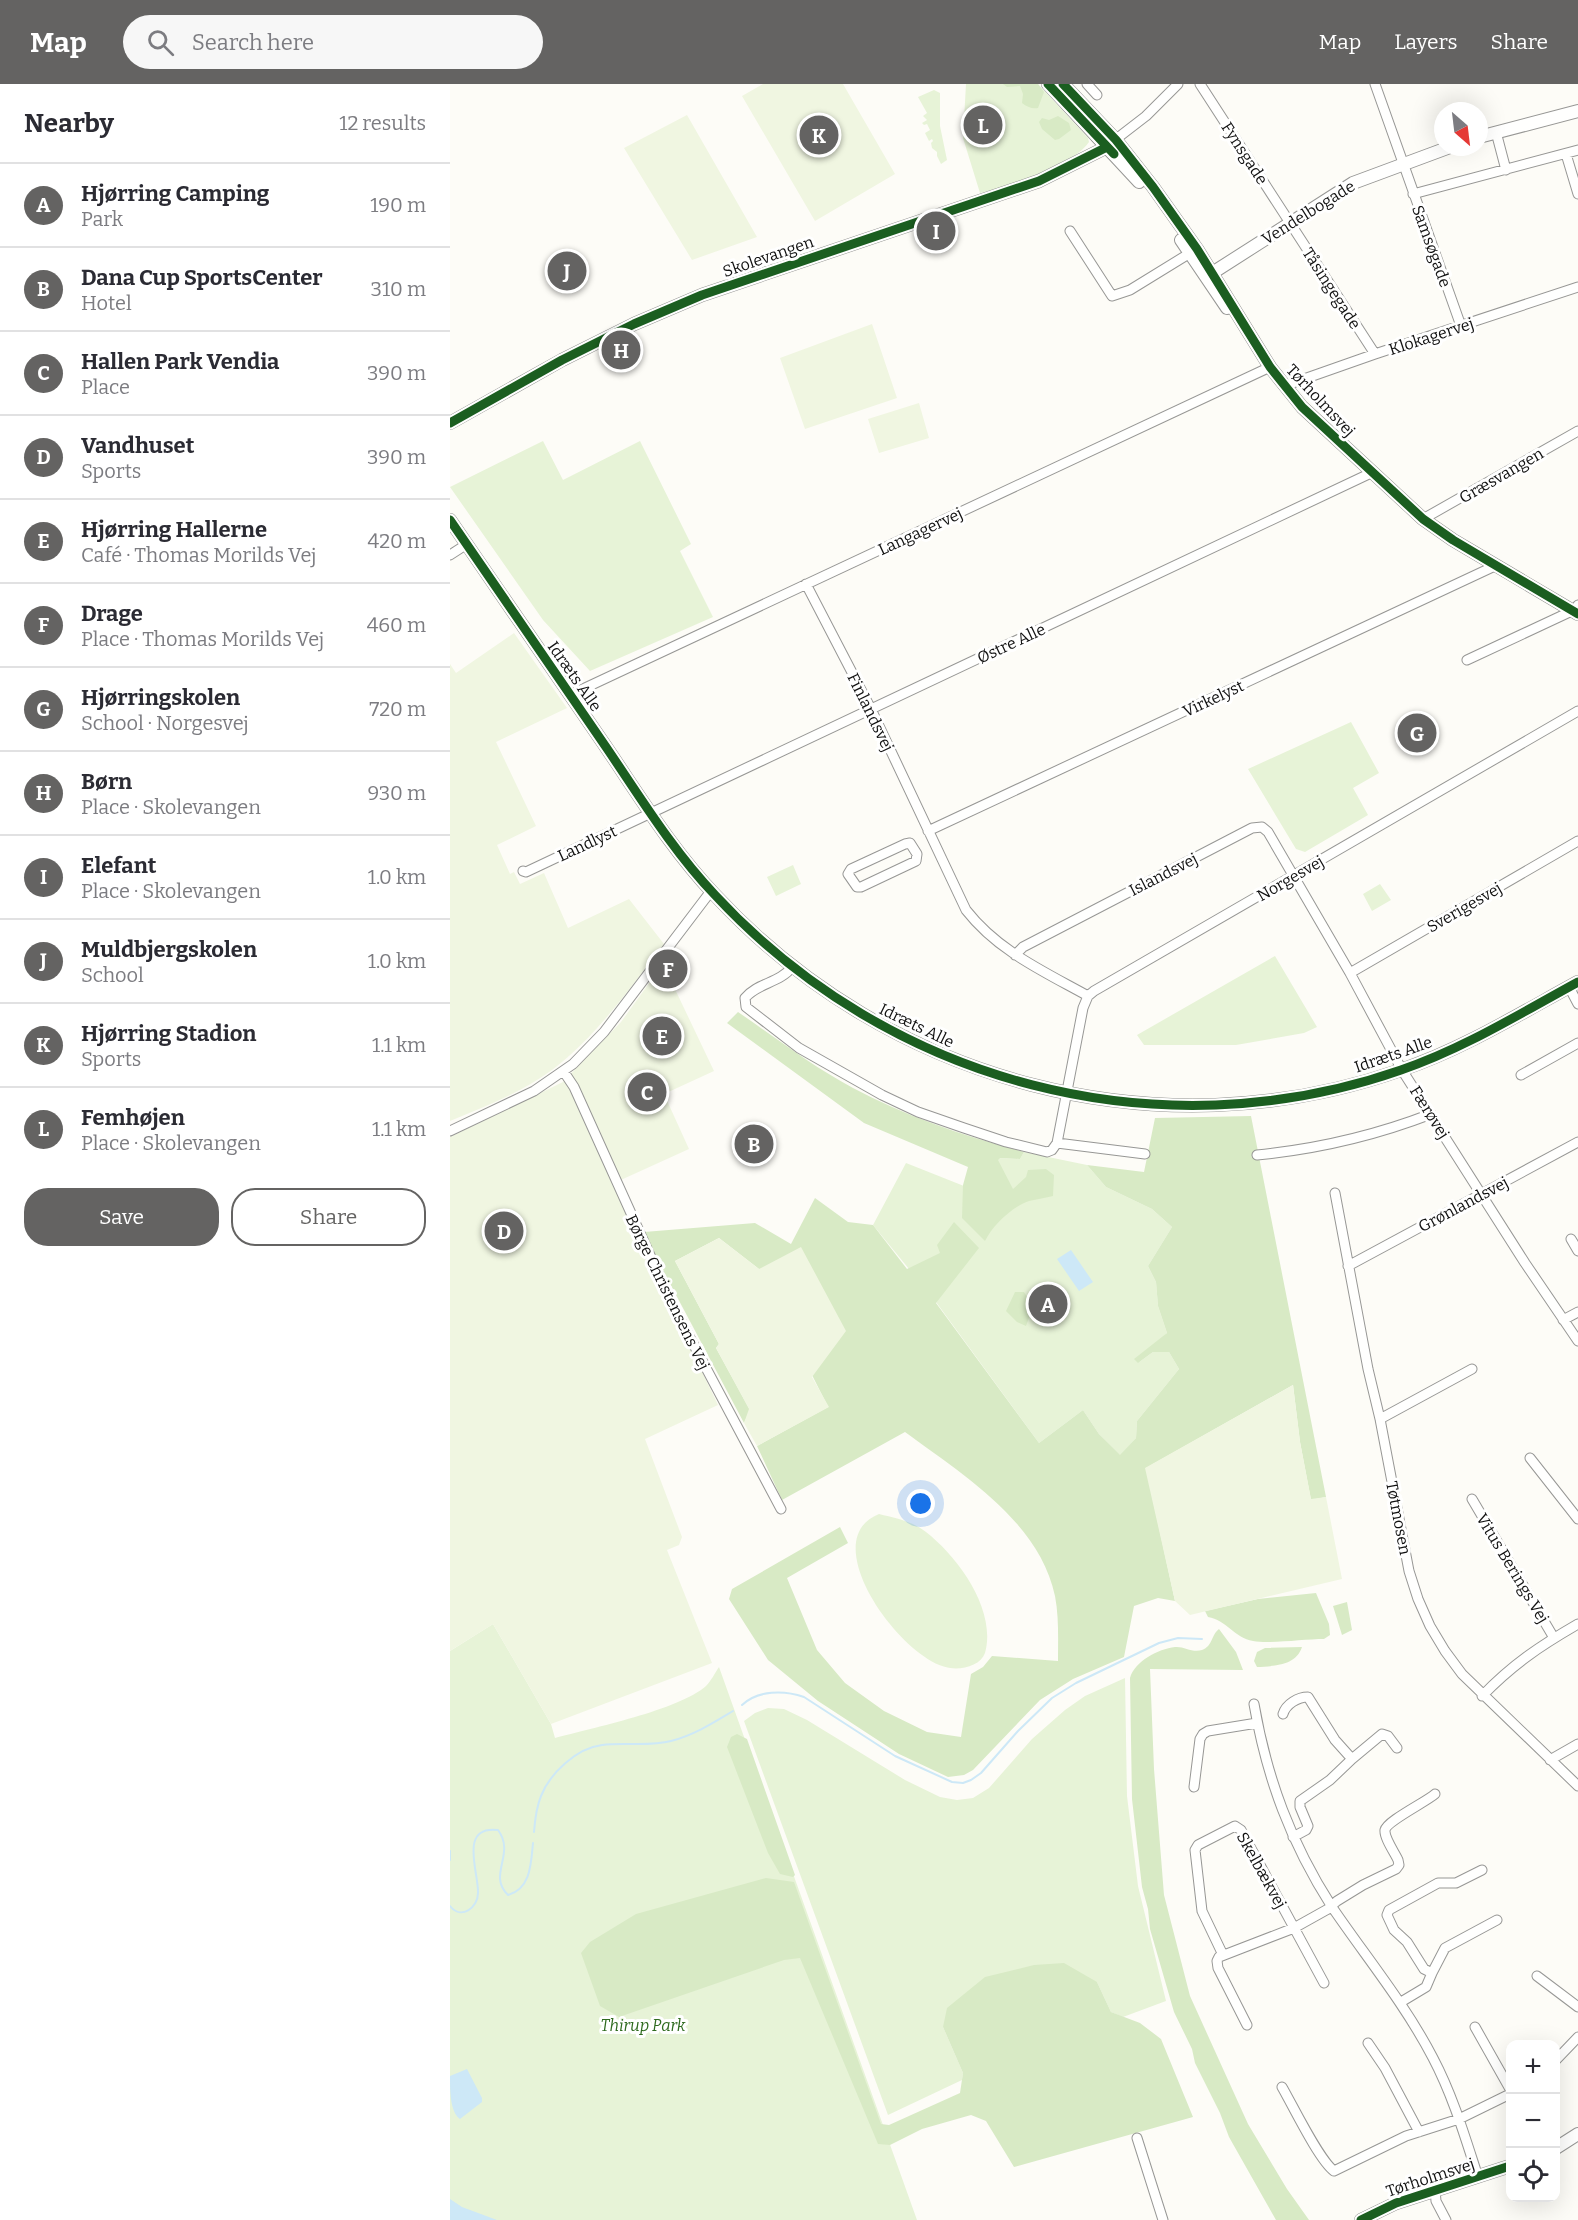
<!DOCTYPE html>
<meta charset="utf-8">
<style>
:root{--surface:#fff;--page:#f7f7f7;--text:#2b2b33;--muted:#7c7c81;--line:#e1e1e2;--accent:#646362}
body{margin:0;font-family:Bitter,serif;background:var(--page);color:var(--text)}
.controls{position:absolute;right:18px;bottom:18px;display:grid;overflow:hidden;border-radius:12px;box-shadow:0 6px 24px #0002}
.controls button{width:54px;height:54px;display:grid;place-items:center;padding:0;border:0;border-bottom:2px solid var(--line);background:var(--surface);color:var(--text);font:30px sans-serif}
.compass{position:absolute;left:984px;top:18px;width:54px;height:54px;border-radius:50%;background:var(--surface);box-shadow:0 6px 24px #0002;rotate:152deg}
.you{position:absolute;left:471px;top:1420px;width:21px;height:21px;margin:-15px;border:4px solid #fff;border-radius:50%;background:#1a73e8;box-shadow:0 0 0 9px #1a73e833}
.badge{display:grid;place-items:center;width:39px;height:39px;border-radius:50%;background:var(--accent);color:#fff;font-size:20px;font-weight:700}
.pin{position:absolute;translate:-50% -50%;border:3px solid #fff;box-shadow:0 2px 6px #0006}
.list{margin:0;padding:0;list-style:none}
h2{display:flex;justify-content:space-between;align-items:center;height:78px;margin:0;padding:0 24px;font-size:26px}
h2 small{font-size:20px;font-weight:400;color:var(--muted)}
.list li{display:grid;grid-template-columns:39px 1fr auto;gap:18px;align-items:center;box-sizing:border-box;height:84px;padding:0 24px;border-top:2px solid var(--line)}
.list b{display:block;font-size:22px;white-space:nowrap}
.list p{margin:0;font-size:20px;white-space:nowrap;color:var(--muted)}
.list em{font-size:20px;font-style:normal;color:var(--muted)}
.actions{display:flex;gap:12px;padding:18px 24px}
.actions a{flex:1;padding:14px 0;border:2px solid var(--accent);border-radius:24px;text-align:center;font-size:21px;color:var(--accent)}
.actions .main{background:var(--accent);color:#fff}
.icon{flex:none;width:33px;height:33px;fill:none;stroke:currentColor;stroke-width:2;stroke-linecap:round;stroke-linejoin:round}
.map{position:relative;flex:none;width:1128px;height:2136px;overflow:hidden}
header{display:flex;align-items:center;gap:36px;box-sizing:border-box;height:84px;padding:0 30px;background:var(--accent);color:#fff}
header strong{font-size:28px}
nav{display:flex;gap:33px;margin-inline-start:auto;font-size:21px}
.search{width:420px;height:54px;background:var(--page);display:flex;align-items:center;gap:15px;box-sizing:border-box;padding:0 21px;border-radius:33px;color:var(--muted);font-size:22px}
main{display:flex}
aside{flex:1;background:var(--surface)}
.map>svg:first-child{display:block}
</style>
<header>
<strong>Map</strong>
<div class="search"><svg class="icon" aria-label="search" viewBox="0 0 24 24"><circle cx="10" cy="10" r="6"/><path d="M15 15l6 6"/></svg>Search here</div>
<nav><a>Map</a><a>Layers</a><a>Share</a></nav>
</header>
<main>
<aside>
<h2>Nearby<small>12 results</small></h2>
<ul class="list">
<li><span class="badge">A</span><div><b>Hjørring Camping</b><p>Park</p></div><em>190 m</em></li>
<li><span class="badge">B</span><div><b>Dana Cup SportsCenter</b><p>Hotel</p></div><em>310 m</em></li>
<li><span class="badge">C</span><div><b>Hallen Park Vendia</b><p>Place</p></div><em>390 m</em></li>
<li><span class="badge">D</span><div><b>Vandhuset</b><p>Sports</p></div><em>390 m</em></li>
<li><span class="badge">E</span><div><b>Hjørring Hallerne</b><p>Café · Thomas Morilds Vej</p></div><em>420 m</em></li>
<li><span class="badge">F</span><div><b>Drage</b><p>Place · Thomas Morilds Vej</p></div><em>460 m</em></li>
<li><span class="badge">G</span><div><b>Hjørringskolen</b><p>School · Norgesvej</p></div><em>720 m</em></li>
<li><span class="badge">H</span><div><b>Børn</b><p>Place · Skolevangen</p></div><em>930 m</em></li>
<li><span class="badge">I</span><div><b>Elefant</b><p>Place · Skolevangen</p></div><em>1.0 km</em></li>
<li><span class="badge">J</span><div><b>Muldbjergskolen</b><p>School</p></div><em>1.0 km</em></li>
<li><span class="badge">K</span><div><b>Hjørring Stadion</b><p>Sports</p></div><em>1.1 km</em></li>
<li><span class="badge">L</span><div><b>Femhøjen</b><p>Place · Skolevangen</p></div><em>1.1 km</em></li>
</ul>
<div class="actions"><a class="main">Save</a><a>Share</a></div>
</aside>
<div class="map">
<svg width="1128" height="2136" viewBox="0 0 1128 2136">
<rect width="100%" height="100%" fill="#fdfcf7"/>
<path fill="#e7f3d7" d="M 516,0 L 588,0 L 638,54 L 639,58 C 623,82 558,102 530,109 L 513,54 Z
M 484,6 L 490,9 L 490,42 L 497,76 L 491,80 L 487,72 L 487,68 L 482,64 L 481,59 L 483,57 L 482,55 L 479,57 L 475,49 L 480,46 L 477,40 L 474,41 L 472,39 L 477,36 L 473,32 L 477,29 L 468,13 Z
M 93,357 L 113,396 L 190,357 L 241,460 L 230,467 L 263,533 L 140,587 L 93,536 L 0,403 Z
M 901,638 L 929,689 L 903,704 L 918,731 L 855,768 L 846,765 L 798,685 Z
M 343,781 L 351,800 L 326,812 L 317,793 Z
M 930,800 L 941,816 L 922,827 L 913,810 Z
M 825,872 L 867,943 L 854,949 L 786,961 L 694,961 L 687,951 Z
M 574,1068 L 637,1081 L 656,1103 L 702,1125 L 722,1143 L 698,1182 L 706,1198 L 708,1222 L 717,1249 L 688,1279 L 703,1268 L 719,1268 L 729,1285 L 687,1337 L 686,1354 L 670,1372 L 649,1350 L 633,1326 L 589,1359 L 486,1218 L 423,1141 L 456,1079 L 519,1104 L 549,1074 L 570,1075 Z
M 429,1430 C 445,1434 462,1437 476,1448 C 508,1473 547,1526 535,1569 C 531,1581 513,1586 500,1584 C 453,1578 363,1456 429,1430 Z
M 43,1540 L 101,1640 L 105,1654 C 142,1644 229,1626 256,1602 C 261,1597 265,1589 269,1583 L 467,2136 L 0,2136 L 0,1567 Z
M 675,1594 L 677,1712 L 688,1802 L 716,1917 L 673,1933 L 661,1928 L 647,1898 L 493,1943 L 513,1989 L 512,1996 L 438,2031 L 294,1637 L 305,1629 L 318,1624 L 334,1625 L 357,1636 L 455,1696 L 490,1713 L 507,1716 L 523,1714 L 539,1704 L 582,1655 L 615,1626 L 635,1612 Z"/>
<path fill="#d8eac5" d="M 553,0 L 588,0 L 594,8 L 588,24 C 582,25 577,23 572,19 L 573,10 L 570,2 L 557,3 Z
M 608,32 L 619,39 L 621,46 L 609,55 L 605,56 L 592,45 L 589,38 L 592,34 L 599,36 Z
M 288,928 C 326,954 362,982 403,1004 C 457,1033 515,1052 574,1068 L 570,1075 L 550,1074 L 548,1076 L 563,1105 L 576,1093 L 578,1086 L 596,1085 L 604,1091 L 603,1112 C 596,1114 587,1115 579,1117 C 562,1123 543,1141 535,1157 L 512,1134 L 513,1101 L 518,1083 L 414,1039 L 277,939 Z
M 801,1032 L 876,1413 L 861,1416 L 850,1358 L 843,1301 L 696,1384 L 725,1517 L 708,1514 L 684,1522 L 674,1573 L 623,1595 L 590,1616 L 523,1686 L 514,1691 L 498,1693 L 449,1670 L 368,1617 L 318,1576 L 279,1515 L 282,1505 L 390,1443 L 398,1459 L 337,1494 L 367,1566 L 395,1599 L 434,1627 L 477,1648 L 511,1653 L 521,1590 L 533,1583 L 542,1572 L 608,1577 C 608,1555 609,1533 605,1512 C 589,1437 512,1390 455,1348 L 332,1416 L 307,1362 L 378,1323 L 309,1185 L 269,1154 L 225,1177 L 269,1260 L 266,1264 L 300,1326 L 294,1339 L 208,1177 L 194,1148 L 305,1139 L 341,1160 L 365,1114 L 398,1138 L 423,1141 L 457,1185 L 490,1169 L 487,1161 L 504,1138 L 529,1164 L 486,1219 L 589,1359 L 633,1326 L 649,1350 L 670,1371 L 686,1354 L 687,1337 L 729,1285 L 719,1268 L 703,1268 L 688,1279 L 684,1275 L 717,1249 L 708,1222 L 706,1198 L 698,1182 L 722,1143 L 702,1125 L 656,1103 L 637,1081 L 694,1088 L 705,1034 Z
M 565,1208 L 574,1208 L 583,1222 L 576,1242 L 567,1238 L 556,1227 Z
M 866,1509 L 879,1540 L 880,1551 L 874,1555 C 855,1555 820,1560 803,1557 C 785,1554 776,1536 758,1533 L 755,1527 L 808,1515 Z
M 897,1518 L 902,1546 L 892,1551 L 883,1522 Z
M 769,1545 L 786,1568 L 793,1586 L 700,1585 L 704,1685 L 714,1811 L 740,1912 L 798,2040 L 837,2105 L 859,2136 L 826,2136 L 779,2053 L 770,2029 L 745,1979 L 742,1965 L 724,1928 L 700,1845 L 698,1825 L 692,1803 L 682,1715 L 680,1594 C 685,1577 708,1565 725,1563 C 734,1562 742,1569 752,1566 C 763,1562 761,1551 769,1545 Z
M 852,1563 C 846,1582 823,1582 807,1583 L 804,1577 L 807,1568 L 815,1564 Z
M 287,1650 L 297,1655 L 345,1791 L 343,1793 L 330,1790 L 318,1769 L 277,1663 L 281,1653 Z
M 316,1794 L 344,1798 L 431,2040 L 439,2041 L 510,2009 L 513,1989 L 493,1943 L 497,1924 L 535,1893 L 584,1881 L 614,1879 L 647,1898 L 661,1928 L 690,1939 L 711,1955 L 743,2033 L 564,2083 L 536,2037 L 521,2031 L 472,2045 L 440,2061 L 428,2060 L 350,1874 L 334,1876 L 169,1933 L 150,1922 L 131,1869 L 140,1858 L 186,1830 Z"/>
<path fill="#f0f6e1" d="M 313,0 L 393,0 L 445,90 L 365,137 L 292,12 Z
M 237,31 L 307,153 L 242,176 L 174,64 Z
M 422,240 L 447,314 L 355,345 L 330,274 Z
M 469,319 L 479,354 L 429,369 L 418,335 Z
M 64,549 L 117,624 L 46,658 L 86,742 L 47,761 L 60,790 L 64,788 L 70,800 L 94,789 L 118,844 L 179,815 L 214,860 C 180,904 147,952 102,986 C 71,1009 35,1022 0,1037 L 0,580 L 6,589 Z
M 213,880 L 264,987 L 214,1010 L 239,1065 L 162,1100 L 268,1321 L 195,1355 L 232,1453 L 229,1461 L 217,1466 L 262,1579 L 101,1640 L 43,1540 L 0,1567 L 0,1053 L 113,998 L 171,938 Z
M 269,1154 L 309,1185 L 351,1163 L 396,1247 L 362,1293 L 379,1323 L 307,1362 L 294,1339 L 299,1325 L 266,1264 L 269,1260 L 225,1177 Z
M 843,1301 L 850,1358 L 861,1415 L 876,1413 L 892,1495 L 740,1531 L 725,1517 L 695,1384 Z"/>
<path fill="#cde8f7" d="M 621,1166 L 643,1198 L 629,1207 L 607,1175 Z
M 17,1985 L 32,2014 L 32,2018 L 10,2035 C 0,2028 0,2006 0,1992 Z
M 0,2115 L 12,2123 L 47,2136 L 0,2136 Z"/>
<g fill="none" stroke-linecap="round" stroke-linejoin="round">
<path stroke="#cde8f7" stroke-width="2" d="M 292,1621 C 308,1606 334,1606 354,1613 L 445,1672 L 502,1698 L 513,1699 L 521,1696 L 531,1689 L 568,1647 L 602,1614 L 626,1599 L 709,1559 L 728,1554 L 752,1555
M 84,1748 C 85,1735 86,1724 91,1712 C 100,1689 127,1664 152,1661 C 175,1658 199,1663 221,1657 C 244,1651 263,1639 283,1627
M 0,1767 L 0,1776
M 0,1822 C 11,1836 28,1824 28,1809 C 29,1789 8,1741 48,1746 C 66,1770 37,1791 58,1811 C 81,1805 81,1779 83,1759"/>
<g stroke="#979795" stroke-width="11">
<path id="minor" d="M 637,0 L 647,11
M 750,0 L 925,270
M 925,0 L 1011,242
M 1046,48 L 1056,86
M 661,59 L 696,32 L 728,0
M 1116,70 L 1128,110
M 963,110 L 1128,66
M 620,147 L 662,212 L 680,206 L 745,166
M 834,302 L 925,270 L 1128,203
M 973,435 L 1128,347
M 0,471 L 17,460
M 356,500 L 421,625 L 516,826 C 548,867 593,887 638,912
M 1017,576 L 1124,526 L 1128,521
M 120,611 L 820,283
M 478,747 L 1047,481
M 460,759 L 467,770 L 466,777 L 411,803 L 407,803 L 398,790 L 401,785 L 455,760 Z
M 73,787 L 76,788 L 921,389
M 565,871 L 573,863 L 802,744 L 812,743 L 818,748 L 900,889 L 952,986 L 1075,1179 L 1128,1257
M 342,883 C 330,899 307,899 295,914 L 296,923 L 349,964 L 432,1011 L 468,1028 L 514,1044 L 556,1058 L 597,1068 L 602,1066 L 607,1059 L 633,924 L 638,912 L 644,907 L 1128,627
M 900,889 L 1128,757
M 1119,903 L 1128,920
M 114,988 L 124,1003 L 222,1220 L 331,1425
M 1071,991 L 1128,959
M 0,1047 L 84,1007 L 123,980 L 154,948 L 261,807
M 607,1059 L 695,1070
M 807,1071 C 868,1065 924,1052 981,1030
M 885,1109 L 918,1285 L 930,1335 L 959,1487 L 968,1515 L 980,1542 L 995,1567 L 1012,1590 L 1128,1702
M 1121,1155 L 1128,1167
M 898,1182 L 1128,1058
M 1113,1236 L 1128,1228
M 930,1335 L 1022,1285
M 1080,1374 L 1128,1435
M 1022,1415 L 1104,1554
M 1032,1612 C 1063,1580 1090,1562 1128,1540
M 804,1620 C 817,1695 841,1759 882,1823 C 916,1873 955,1920 983,1974 C 1003,2012 1015,2053 1028,2093
M 833,1630 C 836,1620 848,1613 858,1613 L 885,1656 L 902,1675 L 880,1696 L 850,1717 L 850,1723 L 858,1742 L 856,1746 L 843,1753
M 902,1675 L 932,1650 L 938,1652 L 947,1664
M 1100,1676 L 1128,1660
M 744,1703 L 750,1655 L 753,1650 L 758,1647 L 807,1639
M 773,1871 L 752,1827 L 745,1766 L 748,1761 L 785,1742 L 791,1746 L 874,1899
M 982,1889 L 995,1864 L 1047,1836
M 1087,1892 L 1128,1923
M 951,1918 L 976,1903 L 982,1889 L 974,1885 L 957,1858 L 944,1846 L 937,1831 L 939,1826 L 988,1799 L 1006,1799 L 1032,1786
M 797,1941 L 768,1884 L 767,1877 L 769,1873 L 844,1844 L 878,1825 L 887,1817 L 913,1801 L 946,1785 L 949,1781 L 948,1776 C 945,1769 934,1754 935,1746 C 937,1737 976,1718 985,1710
M 1025,1943 L 1060,2005
M 918,1959 L 935,1984 L 969,2048
M 1106,1976 L 1128,1953
M 832,2003 C 843,2022 869,2076 884,2087 L 956,2052 L 1009,2035 L 1060,2010
M 687,2054 L 713,2136
M 985,2106 L 986,2117 L 996,2136"/>
</g>
<g stroke="#979795" stroke-width="14">
<path id="tertiary" d="M 598,0 L 689,98
M 613,0 L 666,56 L 703,103 L 747,165 L 820,283 L 852,323 L 973,435 L 1003,456 L 1128,530
M 1029,53 L 1128,27
M 731,156 L 777,224
M 756,193 L 903,99 L 1000,63
M 0,339 L 112,276 L 184,240 L 252,211 L 589,97 L 657,63
M 0,436 C 52,511 104,587 156,663 C 190,713 223,767 265,811 C 439,999 708,1071 951,986 C 1013,965 1071,929 1128,898
M 1106,2064 L 1128,2050
M 911,2136 L 946,2119 L 1060,2082"/>
</g>
<use href="#minor" stroke="#fffffe" stroke-width="9"/>
<use href="#tertiary" stroke="#fffffe" stroke-width="12"/>
<g stroke="#fff" stroke-width="13">
<path id="cycleway" d="M 598,0 L 664,70
M 613,0 L 666,56 L 703,103 L 747,165 L 820,283 L 852,323 L 973,435 L 1003,456 L 1128,530
M 0,339 L 112,276 L 184,240 L 252,211 L 589,97 L 657,63
M 0,436 C 52,511 104,587 156,663 C 190,713 223,767 265,811 C 439,999 708,1071 951,986 C 1013,965 1071,929 1128,898
M 911,2136 L 946,2119 L 1060,2082"/>
</g>
<use href="#cycleway" stroke="#1b5e20" stroke-width="9"/>
</g>
<g text-anchor="middle" stroke-width="6" stroke-linejoin="round" paint-order="stroke">
<g font-size="16" fill="#111" stroke="#fff">
<text transform="translate(795 69) rotate(57)" y="6">Fynsgade</text>
<text transform="translate(858 128) rotate(-32)" y="6">Vendelbogade</text>
<text transform="translate(982 162) rotate(70)" y="6">Samsøgade</text>
<text transform="translate(318 172) rotate(-19)" y="6">Skolevangen</text>
<text transform="translate(882 204) rotate(57)" y="6">Tåsingegade</text>
<text transform="translate(981 252) rotate(-18)" y="6">Klokagervej</text>
<text transform="translate(871 316) rotate(47)" y="6">Tørholmsvej</text>
<text transform="translate(1051 391) rotate(-30)" y="6">Græsvangen</text>
<text transform="translate(470 447) rotate(-25)" y="6">Langagervej</text>
<text transform="translate(561 559) rotate(-25)" y="6">Østre Alle</text>
<text transform="translate(125 592) rotate(55)" y="6">Idræts Alle</text>
<text transform="translate(763 614) rotate(-25)" y="6">Virkelyst</text>
<text transform="translate(421 628) rotate(64)" y="6">Finlandsvej</text>
<text transform="translate(137 759) rotate(-25)" y="6">Landlyst</text>
<text transform="translate(713 790) rotate(-27)" y="6">Islandsvej</text>
<text transform="translate(840 794) rotate(-30)" y="6">Norgesvej</text>
<text transform="translate(1014 823) rotate(-30)" y="6">Sverigesvej</text>
<text transform="translate(467 941) rotate(26)" y="6">Idræts Alle</text>
<text transform="translate(943 970) rotate(-19)" y="6">Idræts Alle</text>
<text transform="translate(980 1028) rotate(58)" y="6">Færøvej</text>
<text transform="translate(1013 1120) rotate(-28)" y="6">Grønlandsvej</text>
<text transform="translate(218 1208) rotate(64)" y="6">Børge Christensens Vej</text>
<text transform="translate(949 1434) rotate(79)" y="6">Tøtmosen</text>
<text transform="translate(1063 1484) rotate(59)" y="6">Vitus Berings Vej</text>
<text transform="translate(812 1786) rotate(61)" y="6">Skelbækvej</text>
<text transform="translate(980 2093) rotate(-18)" y="6">Tørholmsvej</text>
</g>
<g font-size="16" font-style="italic" fill="#2f6b1f" stroke="#fff">
<text x="193" y="1947">Thirup Park</text>
</g>
</g>
</svg>
<div class="controls">
<button>+</button>
<button>−</button>
<button><svg class="icon" aria-label="locate" viewBox="0 0 24 24"><circle cx="12" cy="12" r="6"/><path d="M12 2v4M12 18v4M2 12h4M18 12h4"/></svg></button>
</div>
<svg class="compass" viewBox="-18 -18 36 36"><path d="M0-13l5 13h-10z" fill="#e53935"/><path d="M0 13l5-13h-10z" fill="#7c7c81"/></svg>
<div class="you"></div>
<div class="pin badge" style="left:598px;top:1220px">A</div>
<div class="pin badge" style="left:304px;top:1060px">B</div>
<div class="pin badge" style="left:197px;top:1008px">C</div>
<div class="pin badge" style="left:54px;top:1147px">D</div>
<div class="pin badge" style="left:212px;top:952px">E</div>
<div class="pin badge" style="left:218px;top:885px">F</div>
<div class="pin badge" style="left:967px;top:649px">G</div>
<div class="pin badge" style="left:171px;top:266px">H</div>
<div class="pin badge" style="left:486px;top:147px">I</div>
<div class="pin badge" style="left:117px;top:187px">J</div>
<div class="pin badge" style="left:369px;top:51px">K</div>
<div class="pin badge" style="left:533px;top:41px">L</div>
</div>
</main>
